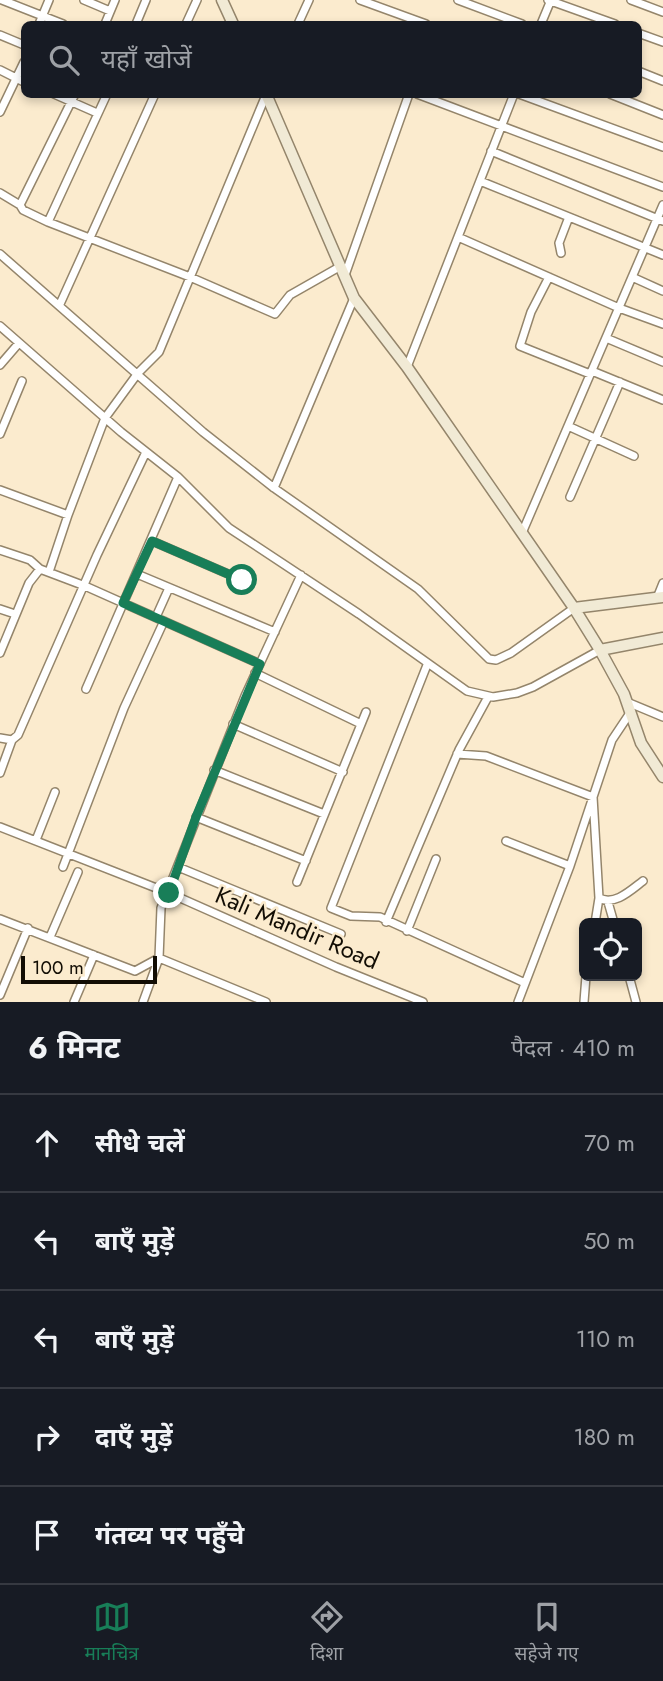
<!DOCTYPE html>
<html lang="hi">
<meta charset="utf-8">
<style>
:root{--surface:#171b24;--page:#20242c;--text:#f1f3f6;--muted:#9ea1a6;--line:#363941;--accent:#187e58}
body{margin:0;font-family:Jost,"Noto Sans Devanagari",sans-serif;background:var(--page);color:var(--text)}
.controls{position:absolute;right:21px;bottom:21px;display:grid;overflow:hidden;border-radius:10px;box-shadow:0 4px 10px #0003}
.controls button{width:63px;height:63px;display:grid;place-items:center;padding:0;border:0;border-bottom:2px solid var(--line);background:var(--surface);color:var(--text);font:35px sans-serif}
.scale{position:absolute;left:21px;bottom:18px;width:136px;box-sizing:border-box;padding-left:7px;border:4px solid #120d04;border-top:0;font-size:19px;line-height:24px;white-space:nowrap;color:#120d04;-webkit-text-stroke:5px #fbebce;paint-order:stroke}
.stop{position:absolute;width:21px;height:21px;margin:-16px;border:5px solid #187e58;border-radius:50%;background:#fff}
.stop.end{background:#187e58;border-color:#fff;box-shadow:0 2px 7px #0008}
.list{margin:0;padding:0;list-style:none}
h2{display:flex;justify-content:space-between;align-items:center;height:91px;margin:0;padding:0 28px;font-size:30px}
h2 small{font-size:23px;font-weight:400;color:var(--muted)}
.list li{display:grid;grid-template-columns:46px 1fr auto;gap:21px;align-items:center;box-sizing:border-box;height:98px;padding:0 28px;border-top:2px solid var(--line)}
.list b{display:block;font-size:26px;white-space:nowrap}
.list em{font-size:23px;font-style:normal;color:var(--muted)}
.icon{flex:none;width:38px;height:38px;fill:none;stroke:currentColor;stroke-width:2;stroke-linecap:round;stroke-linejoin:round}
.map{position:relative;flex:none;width:663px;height:1002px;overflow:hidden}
.search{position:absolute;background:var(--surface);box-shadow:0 4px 10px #0003;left:21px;right:21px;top:21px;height:77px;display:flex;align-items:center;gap:18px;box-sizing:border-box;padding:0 24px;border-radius:10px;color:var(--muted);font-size:26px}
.sheet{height:581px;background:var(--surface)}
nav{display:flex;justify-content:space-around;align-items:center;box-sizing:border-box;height:98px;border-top:2px solid var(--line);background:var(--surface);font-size:19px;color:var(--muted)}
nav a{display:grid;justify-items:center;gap:4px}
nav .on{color:var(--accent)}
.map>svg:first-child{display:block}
</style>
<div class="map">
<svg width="663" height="1002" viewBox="0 0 663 1002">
<rect width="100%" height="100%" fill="#fbebce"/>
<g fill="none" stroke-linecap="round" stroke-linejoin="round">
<g stroke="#94856b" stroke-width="10">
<path id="street" d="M 2,0 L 63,24
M 84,0 L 110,11
M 360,0 L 426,24
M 458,0 L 522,24
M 548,0 L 615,24
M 631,0 L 663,12
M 39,24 L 49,0
M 105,24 L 115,0
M 136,24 L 146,0
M 186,24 L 197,0
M 298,24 L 309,0
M 541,24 L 551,0
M 638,33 L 663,42
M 0,35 L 24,45
M 0,70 L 24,82
M 638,71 L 663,81
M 54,94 L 97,113
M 417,94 L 663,187
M 519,94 L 663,147
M 610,94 L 663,115
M 0,112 L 24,62
M 491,151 L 663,221
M 480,181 L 663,255
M 0,193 L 20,205 L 23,210 L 48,222 L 190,277 L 275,314 L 290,295 L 341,266
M 20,205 L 75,94
M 48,222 L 107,94
M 458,237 L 619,308 L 663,324
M 561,253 L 559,243 L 569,217
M 0,254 L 203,432 L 274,488 L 418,589 L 489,659 L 496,660 L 511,653 L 574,608
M 345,275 L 409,94
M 549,277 L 531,312 L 520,346 L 590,374 L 592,371 L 663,400
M 632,277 L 663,291
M 60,304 L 155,94
M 0,326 L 121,432 L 178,477 L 229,528 L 359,614 L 467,691 L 493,697 L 517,693 L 533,687 L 600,650
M 606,338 L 663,362
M 0,365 L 19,343
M 407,367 L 514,94
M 568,426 L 634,456
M 0,434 L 22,381
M 274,488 L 354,298
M 0,490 L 68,515
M 570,497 L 620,382
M 522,533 L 663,205
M 152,541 L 242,580
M 0,550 L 30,560 L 40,569 L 85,586 L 260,664
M 49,572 L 68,515 L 105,418 L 138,373 L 159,352 L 266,95
M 137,574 L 275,632
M 657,598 L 663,583
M 0,609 L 15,614
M 156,617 L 169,588
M 0,653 L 29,583 L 40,569
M 427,665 L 331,908 L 351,916 L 380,917 L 525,983
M 255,673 L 361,724
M 86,689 L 178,477
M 627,702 L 663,717
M 233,724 L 343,772
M 0,738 L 12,740 L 18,735 L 97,555 L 146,452
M 457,754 L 486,756 L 593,797 L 599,898 C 615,906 631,890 643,881
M 214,770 L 324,814
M 0,773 L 12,740
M 196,817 L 306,861
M 0,827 L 169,893 L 336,967 L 423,1002
M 36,840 L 55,792
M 506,841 L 570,866
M 63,867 L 124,708 L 164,621
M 178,867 L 341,934
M 297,882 L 366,712
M 608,902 L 614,923
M 0,919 L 135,971 L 159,958 L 266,1002
M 386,922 L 459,750 L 488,697
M 595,923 L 599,898
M 407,931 L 436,859
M 50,937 L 78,872
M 629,976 L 636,1002
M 0,995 L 28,928
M 74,1002 L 94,955
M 143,1002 L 159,958 L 161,908 L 245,696 L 301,575
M 518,1002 L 570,866 L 612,740 L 630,713
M 584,1002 L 586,976"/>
</g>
<g stroke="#94856b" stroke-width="13">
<path id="secondary" d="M 222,0 L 233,24
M 266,94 L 354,298 L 407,367 L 574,608 L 600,650 L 624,694 L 641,743 L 663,777
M 574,608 L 663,597
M 600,650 L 663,638"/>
</g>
<use href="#street" stroke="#fff" stroke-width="7"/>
<use href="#secondary" stroke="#f1ead5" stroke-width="10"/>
</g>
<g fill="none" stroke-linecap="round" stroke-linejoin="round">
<path stroke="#187e58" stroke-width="9" d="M 169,893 L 196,817 L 260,664 L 123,603 L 152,541 L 242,580"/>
</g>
<g text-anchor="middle" stroke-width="5" stroke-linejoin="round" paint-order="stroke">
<g font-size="24" fill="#120d04" stroke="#fbebce">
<text transform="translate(297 928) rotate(23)" y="8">Kali Mandir Road</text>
</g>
</g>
</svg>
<div class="controls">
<button><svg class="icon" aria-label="locate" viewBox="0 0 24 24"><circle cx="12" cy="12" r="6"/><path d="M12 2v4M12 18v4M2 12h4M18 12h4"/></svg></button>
</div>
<div class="scale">100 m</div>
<div class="stop" style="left:242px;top:580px"></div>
<div class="stop end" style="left:169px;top:893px"></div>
<div class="search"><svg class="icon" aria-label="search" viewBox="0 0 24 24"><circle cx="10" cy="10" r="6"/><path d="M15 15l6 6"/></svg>यहाँ खोजें</div>
</div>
<section class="sheet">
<h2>6 मिनट<small>पैदल · 410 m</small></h2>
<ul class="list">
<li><svg class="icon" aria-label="ahead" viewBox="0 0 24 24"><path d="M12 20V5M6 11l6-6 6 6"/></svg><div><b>सीधे चलें</b></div><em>70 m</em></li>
<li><svg class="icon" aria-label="left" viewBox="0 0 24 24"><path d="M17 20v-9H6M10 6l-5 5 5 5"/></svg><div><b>बाएँ मुड़ें</b></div><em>50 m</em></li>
<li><svg class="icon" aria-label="left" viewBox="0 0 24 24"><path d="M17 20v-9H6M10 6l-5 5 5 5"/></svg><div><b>बाएँ मुड़ें</b></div><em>110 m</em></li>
<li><svg class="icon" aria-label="right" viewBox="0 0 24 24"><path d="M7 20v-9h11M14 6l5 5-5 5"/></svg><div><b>दाएँ मुड़ें</b></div><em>180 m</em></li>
<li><svg class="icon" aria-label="arrive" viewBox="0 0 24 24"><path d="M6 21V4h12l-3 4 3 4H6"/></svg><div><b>गंतव्य पर पहुँचे</b></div></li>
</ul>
</section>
<nav>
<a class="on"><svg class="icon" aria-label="map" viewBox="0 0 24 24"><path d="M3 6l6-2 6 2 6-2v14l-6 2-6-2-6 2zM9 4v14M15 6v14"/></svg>मानचित्र</a>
<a><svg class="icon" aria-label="directions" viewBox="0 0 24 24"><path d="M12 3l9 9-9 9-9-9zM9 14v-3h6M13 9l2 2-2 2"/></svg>दिशा</a>
<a><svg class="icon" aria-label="saved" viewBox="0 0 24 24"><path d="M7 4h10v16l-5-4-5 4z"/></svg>सहेजे गए</a>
</nav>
